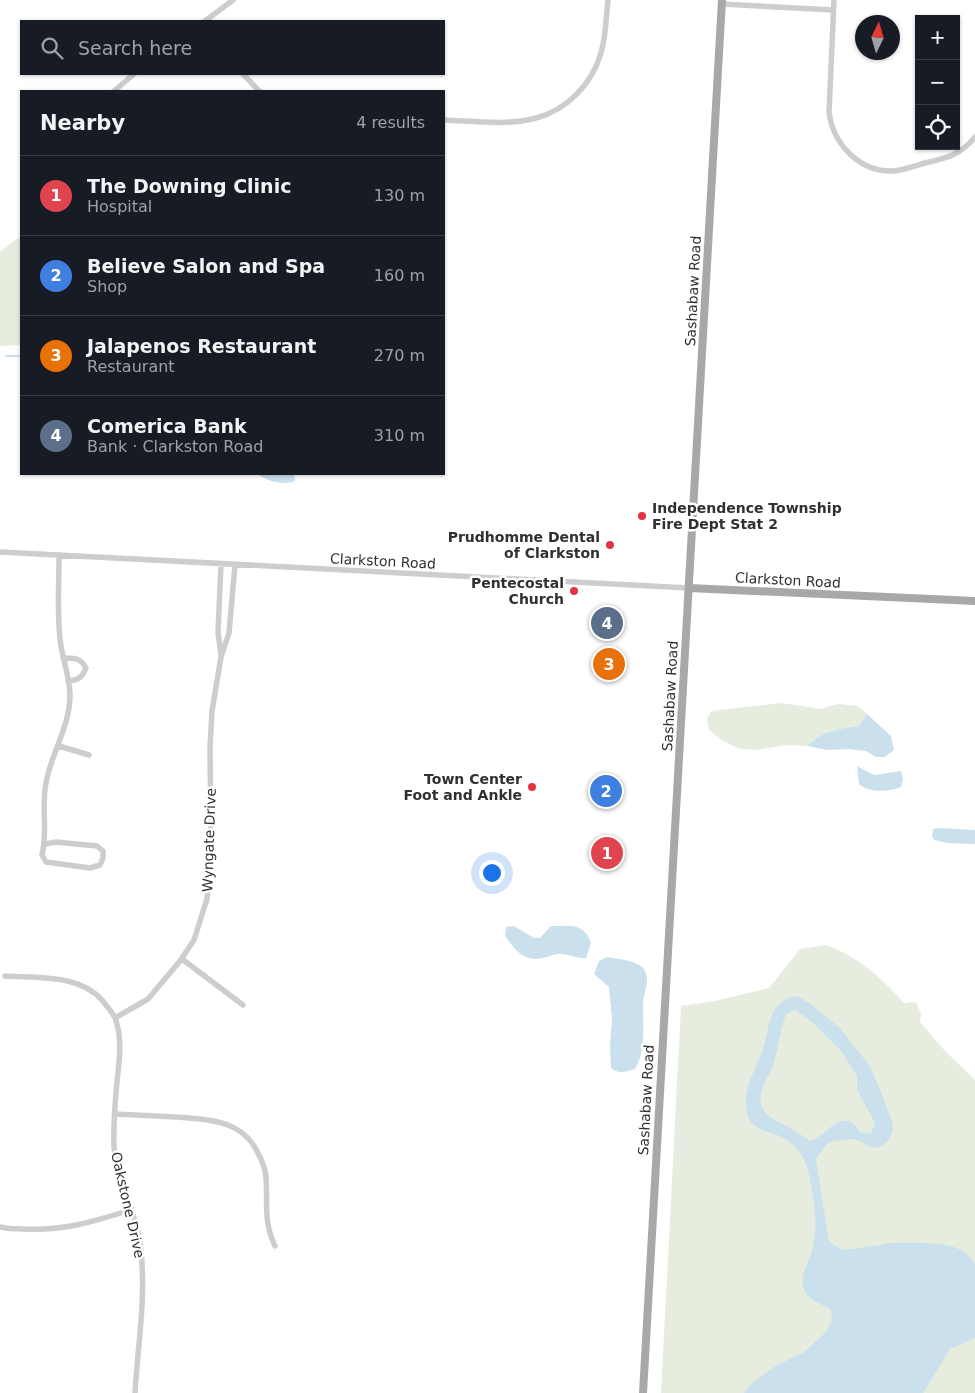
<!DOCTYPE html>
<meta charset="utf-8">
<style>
:root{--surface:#171b24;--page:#20242c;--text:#f1f3f6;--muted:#9ea1a6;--line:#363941;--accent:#db2777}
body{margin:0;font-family:"DejaVu Sans",sans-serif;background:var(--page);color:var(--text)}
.controls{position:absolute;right:15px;top:15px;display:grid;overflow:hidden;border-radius:0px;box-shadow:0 1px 4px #0004}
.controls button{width:45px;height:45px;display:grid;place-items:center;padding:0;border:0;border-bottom:1px solid var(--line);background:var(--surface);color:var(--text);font:25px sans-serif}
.compass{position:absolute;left:855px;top:15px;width:45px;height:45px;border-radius:50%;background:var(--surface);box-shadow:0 1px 4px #0004;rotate:5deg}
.you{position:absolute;left:491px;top:872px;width:18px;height:18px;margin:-12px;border:4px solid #fff;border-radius:50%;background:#1a73e8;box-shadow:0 0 0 8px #1a73e833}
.badge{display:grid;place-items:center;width:32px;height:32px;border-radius:50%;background:var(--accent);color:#fff;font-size:16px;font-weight:700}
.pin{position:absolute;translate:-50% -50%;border:2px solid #fff;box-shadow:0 1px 5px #0006}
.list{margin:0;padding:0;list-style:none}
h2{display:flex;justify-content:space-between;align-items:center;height:65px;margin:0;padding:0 20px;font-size:21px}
h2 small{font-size:16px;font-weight:400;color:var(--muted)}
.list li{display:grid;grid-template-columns:32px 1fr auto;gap:15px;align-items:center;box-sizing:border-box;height:80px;padding:0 20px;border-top:1px solid var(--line)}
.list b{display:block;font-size:19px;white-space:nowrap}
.list p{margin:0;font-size:16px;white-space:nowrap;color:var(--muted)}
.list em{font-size:16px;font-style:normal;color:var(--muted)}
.icon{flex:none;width:28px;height:28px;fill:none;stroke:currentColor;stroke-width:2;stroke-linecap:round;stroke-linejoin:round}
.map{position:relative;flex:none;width:975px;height:1393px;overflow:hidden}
.search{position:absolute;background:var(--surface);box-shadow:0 1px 4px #0004;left:20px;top:20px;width:425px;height:55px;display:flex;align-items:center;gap:12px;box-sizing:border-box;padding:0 18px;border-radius:0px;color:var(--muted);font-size:19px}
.panel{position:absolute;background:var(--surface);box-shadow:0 1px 4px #0004;left:20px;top:90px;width:425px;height:385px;border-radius:0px}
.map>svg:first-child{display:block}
</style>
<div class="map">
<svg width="975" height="1393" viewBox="0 0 975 1393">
<rect width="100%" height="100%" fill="#fff"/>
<path fill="#e6eddf" d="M 21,237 L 21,343 L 19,345 L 0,346 L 0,252 L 16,239 Z
M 782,703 L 821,709 L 838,704 L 858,706 L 867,714 L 859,726 C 839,729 823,732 807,746 L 787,745 L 755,750 L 737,748 L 723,741 L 709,730 L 707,719 L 711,711 Z
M 826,945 C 857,956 882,978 904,1003 L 912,1002 L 917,1003 L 921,1014 L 920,1022 L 945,1051 L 975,1080 L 975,1393 L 661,1393 L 681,1006 L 715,1001 L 769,988 L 800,949 Z"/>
<path fill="#cbe0ed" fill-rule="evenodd" d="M 257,474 L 294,474 L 295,481 C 283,486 267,481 257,474 Z
M 867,714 L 891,736 L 894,750 L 885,757 L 876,757 L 866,751 L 849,749 L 827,750 L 807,746 C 823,731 838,729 859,726 Z
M 857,766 L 874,775 L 901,771 L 903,779 L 901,787 C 890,792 868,793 859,784 Z
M 940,828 L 975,830 L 975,844 L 947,843 L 934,840 L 932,836 L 933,829 Z
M 514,926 L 534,938 L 540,938 L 551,926 C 570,926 584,922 591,943 L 586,958 C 576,959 568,953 558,954 C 551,955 543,959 535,959 C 521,959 512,946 505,936 L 506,927 Z
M 607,957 C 617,959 636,960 643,968 C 652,978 643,994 643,1005 C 643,1025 646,1052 635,1069 C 627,1071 618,1075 611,1068 L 610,1045 L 612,1020 L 609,987 L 594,974 L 599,961 Z
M 793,996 L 799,997 L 812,1005 L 840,1028 L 847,1037 L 869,1065 L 880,1089 L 893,1124 L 892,1132 L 888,1141 L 883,1145 L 877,1148 L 870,1147 L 855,1139 L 834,1141 L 826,1145 L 816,1159 L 829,1242 L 843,1250 L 881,1245 L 889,1243 C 909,1243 943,1241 961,1250 C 967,1253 971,1259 975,1264 L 975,1338 L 950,1349 L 923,1393 L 744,1393 L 751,1384 L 777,1365 L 804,1352 L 826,1332 L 832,1320 L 831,1309 C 821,1304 805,1299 803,1286 C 800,1272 811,1260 813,1246 C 818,1224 814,1198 809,1175 C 805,1155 794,1140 774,1134 C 766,1131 757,1130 751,1122 C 736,1097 757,1069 764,1046 C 767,1035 768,1023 773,1013 C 777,1005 785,998 793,996 ZM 795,1010 L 812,1022 L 842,1052 L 857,1076 L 857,1090 L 875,1123 L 871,1134 L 860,1132 C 843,1104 828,1135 810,1141 C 803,1136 796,1131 788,1127 C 781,1123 773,1120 768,1115 C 750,1100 769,1078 774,1062 C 779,1046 780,1030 786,1014 Z"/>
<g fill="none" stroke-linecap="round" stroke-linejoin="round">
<path stroke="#cbe0ed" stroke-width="2" d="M 6,356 L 21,356"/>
<path stroke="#cdcdcd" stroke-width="5.5" d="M 834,0 L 829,112 C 833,144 860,173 894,171 C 904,170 915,166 925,163 C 946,158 961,155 975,137
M 722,4 L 833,10
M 205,21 L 233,0
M 243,74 L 259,91
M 114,91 L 134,74
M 444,120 C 472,121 509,126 536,118 C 567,110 592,84 601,53 C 606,36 606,18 608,0
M 0,552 L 689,588
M 221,655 L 218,632 L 221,564
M 63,658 C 74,658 81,658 86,668 C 82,678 78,680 68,681
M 59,746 L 89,755
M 45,844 L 56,842 L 97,846 L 103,851 L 103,858 L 100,865 L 90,868 L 46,862 L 42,855 C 48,832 41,807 46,783 C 51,753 70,727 70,695 C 70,677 62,658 60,639 C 57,612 59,583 59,555
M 182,959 L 243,1005
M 5,976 C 37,978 79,974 102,1000 C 106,1005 113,1013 115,1018 C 123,1039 119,1062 117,1082 C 115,1103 113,1126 114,1147 C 117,1179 135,1210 140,1242 C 147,1295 138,1341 135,1393
M 115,1018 L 148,999 L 180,961 L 194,940 L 207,899 L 211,850 L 210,747 L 212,711 L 221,657 L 229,633 L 235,565
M 115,1114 C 136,1115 156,1116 176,1117 C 208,1119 243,1120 258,1153 C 262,1161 266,1170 266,1178 C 268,1204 263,1221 275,1246
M 0,1227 C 7,1229 16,1229 23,1229 C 63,1231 93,1222 130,1210"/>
<path stroke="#a8a8a8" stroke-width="8" d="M 689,588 L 975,601
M 643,1393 L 722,0"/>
</g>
<g fill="#e53441" stroke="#fff" stroke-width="2">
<circle cx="642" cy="516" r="5"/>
<circle cx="610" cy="545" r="5"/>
<circle cx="574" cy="591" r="5"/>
<circle cx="532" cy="787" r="5"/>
</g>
<g text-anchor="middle" stroke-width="5" stroke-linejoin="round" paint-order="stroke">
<g font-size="14" fill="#303030" stroke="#fff">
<text transform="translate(693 291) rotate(-87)" y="5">Sashabaw Road</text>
<text transform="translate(383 561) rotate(3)" y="5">Clarkston Road</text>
<text transform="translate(788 580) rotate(3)" y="5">Clarkston Road</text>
<text transform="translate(670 696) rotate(-87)" y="5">Sashabaw Road</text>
<text transform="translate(209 840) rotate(-88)" y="5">Wyngate Drive</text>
<text transform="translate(646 1100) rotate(-87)" y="5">Sashabaw Road</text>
<text transform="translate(128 1205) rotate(77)" y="5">Oakstone Drive</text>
</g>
<g font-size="14" font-weight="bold" fill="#303030" stroke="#fff" text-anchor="end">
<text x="652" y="513" text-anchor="start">Independence Township<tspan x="652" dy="16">Fire Dept Stat 2</tspan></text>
<text x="600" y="542">Prudhomme Dental<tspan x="600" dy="16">of Clarkston</tspan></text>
<text x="564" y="588">Pentecostal<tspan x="564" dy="16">Church</tspan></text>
<text x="522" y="784">Town Center<tspan x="522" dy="16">Foot and Ankle</tspan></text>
</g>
</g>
</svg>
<div class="controls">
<button>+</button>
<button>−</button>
<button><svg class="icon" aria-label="locate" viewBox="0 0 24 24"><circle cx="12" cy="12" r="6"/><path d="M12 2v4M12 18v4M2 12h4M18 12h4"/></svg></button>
</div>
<svg class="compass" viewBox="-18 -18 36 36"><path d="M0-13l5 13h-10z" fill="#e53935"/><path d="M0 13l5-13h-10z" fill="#9ea1a6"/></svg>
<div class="you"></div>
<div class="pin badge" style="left:607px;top:853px;background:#e0444e">1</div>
<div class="pin badge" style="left:606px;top:791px;background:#3f7fe0">2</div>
<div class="pin badge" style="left:609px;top:664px;background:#e8710a">3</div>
<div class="pin badge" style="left:607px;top:623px;background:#5c6f8a">4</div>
<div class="search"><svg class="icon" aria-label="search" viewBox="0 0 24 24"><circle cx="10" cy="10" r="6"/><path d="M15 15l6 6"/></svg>Search here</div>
<section class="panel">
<h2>Nearby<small>4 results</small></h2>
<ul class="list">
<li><span class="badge" style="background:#e0444e">1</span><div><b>The Downing Clinic</b><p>Hospital</p></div><em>130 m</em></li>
<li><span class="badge" style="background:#3f7fe0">2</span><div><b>Believe Salon and Spa</b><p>Shop</p></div><em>160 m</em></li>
<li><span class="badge" style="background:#e8710a">3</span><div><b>Jalapenos Restaurant</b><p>Restaurant</p></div><em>270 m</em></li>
<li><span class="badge" style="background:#5c6f8a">4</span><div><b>Comerica Bank</b><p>Bank · Clarkston Road</p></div><em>310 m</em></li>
</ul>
</section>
</div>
